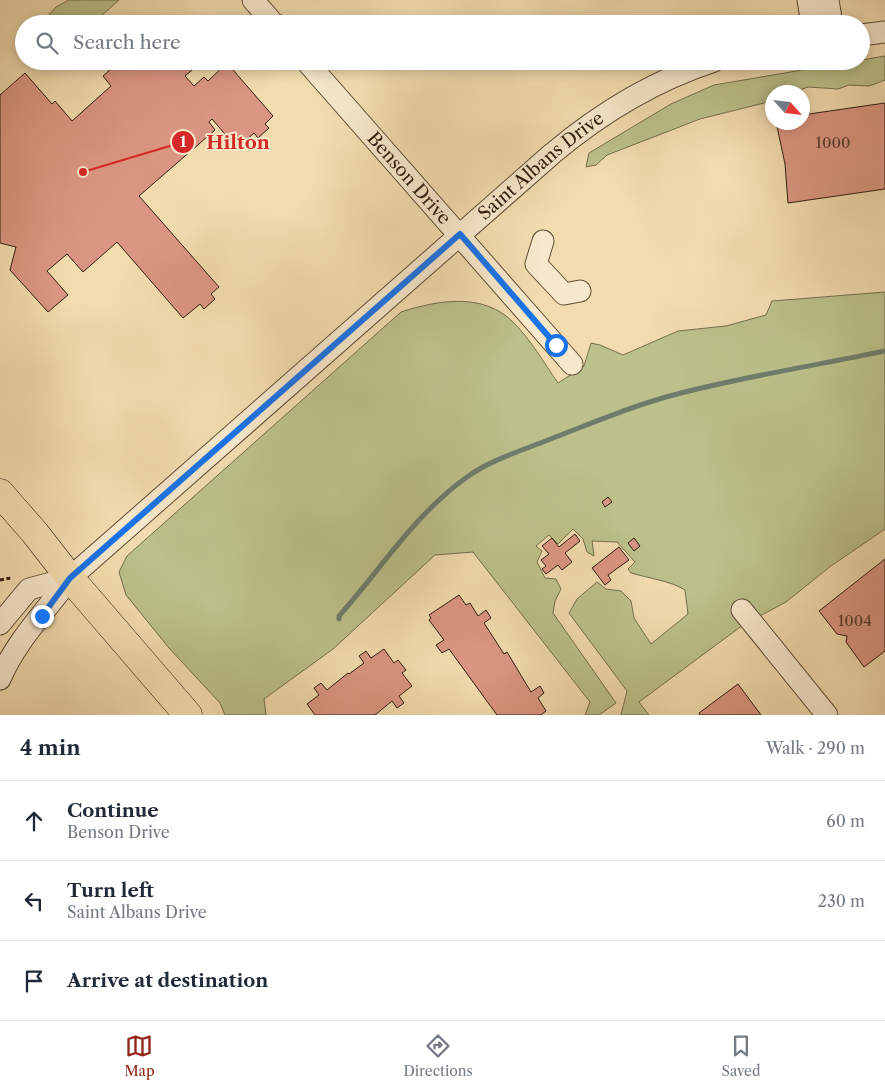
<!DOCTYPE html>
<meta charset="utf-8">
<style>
:root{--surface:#fff;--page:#f2f2f3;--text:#1f2937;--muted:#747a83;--line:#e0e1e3;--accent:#8f2418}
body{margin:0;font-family:"Libre Caslon Text",serif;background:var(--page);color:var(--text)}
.compass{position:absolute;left:765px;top:85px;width:45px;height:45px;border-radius:50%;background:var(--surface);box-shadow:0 2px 12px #0003;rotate:117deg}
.stop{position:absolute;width:15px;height:15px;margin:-11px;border:4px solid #1a73e8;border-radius:50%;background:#fff}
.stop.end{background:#1a73e8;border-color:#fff;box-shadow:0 1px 5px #0008}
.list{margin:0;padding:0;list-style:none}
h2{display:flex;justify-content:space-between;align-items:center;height:65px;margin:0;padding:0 20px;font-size:21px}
h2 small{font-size:16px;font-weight:400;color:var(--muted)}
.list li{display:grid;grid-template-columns:32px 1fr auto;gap:15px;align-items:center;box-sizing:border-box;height:80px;padding:0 20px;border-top:1px solid var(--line)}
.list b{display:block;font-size:19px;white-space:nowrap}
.list p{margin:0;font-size:16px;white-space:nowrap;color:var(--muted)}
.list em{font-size:16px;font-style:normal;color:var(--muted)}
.icon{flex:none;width:28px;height:28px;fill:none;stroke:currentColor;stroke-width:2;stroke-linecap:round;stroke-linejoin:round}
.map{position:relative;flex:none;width:885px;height:715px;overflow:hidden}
.search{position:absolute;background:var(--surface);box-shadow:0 2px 12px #0003;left:15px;right:15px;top:15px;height:55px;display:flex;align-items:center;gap:12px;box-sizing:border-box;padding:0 18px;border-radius:28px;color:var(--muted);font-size:19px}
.sheet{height:305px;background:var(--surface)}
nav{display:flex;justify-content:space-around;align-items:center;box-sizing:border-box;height:70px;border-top:1px solid var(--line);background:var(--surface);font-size:14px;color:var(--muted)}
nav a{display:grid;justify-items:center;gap:2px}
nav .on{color:var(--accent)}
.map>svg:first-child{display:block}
</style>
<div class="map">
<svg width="885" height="715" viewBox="0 0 885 715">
<rect width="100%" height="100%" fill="#f2dcaf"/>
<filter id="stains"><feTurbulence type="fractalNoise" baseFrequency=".004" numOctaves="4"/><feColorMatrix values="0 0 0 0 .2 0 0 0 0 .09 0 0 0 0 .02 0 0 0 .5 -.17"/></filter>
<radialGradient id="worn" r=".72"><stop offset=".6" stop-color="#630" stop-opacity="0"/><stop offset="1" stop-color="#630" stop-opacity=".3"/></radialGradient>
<path fill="#bcc08a" stroke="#756e4c" d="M 69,0 L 119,0 L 92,24 L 41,24 L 56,7 Z
M 885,56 L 885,80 L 869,86 L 849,85 L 838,89 L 808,87 L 794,92 L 772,92 L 772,101 L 700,119 L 607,155 L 596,165 L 586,167 L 589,153 L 671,104 L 714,85 Z
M 885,292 L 885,529 L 831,566 L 786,602 L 743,625 L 639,702 L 649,715 L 621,715 L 627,691 L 569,613 L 577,599 L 597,582 L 606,589 L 621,591 L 631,601 L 634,618 L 651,644 L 688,614 L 685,590 C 671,581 648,578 631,573 L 628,569 L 635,562 L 617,542 L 592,541 L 594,556 L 587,552 L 583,539 L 573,529 L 558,544 L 549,535 L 536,546 L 542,551 L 537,562 L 545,578 L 556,579 L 561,589 L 555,601 L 553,613 L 616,703 L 599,715 L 585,715 L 590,702 L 473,552 L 435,555 L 333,649 L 264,699 L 266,715 L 225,715 L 220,703 L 169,648 L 126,595 L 119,572 L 127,556 L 401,312 C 438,300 484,292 514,323 C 531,340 544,363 558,383 L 584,366 L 591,343 L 600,345 L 623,355 L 678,331 L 726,326 L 766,315 L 772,301 Z"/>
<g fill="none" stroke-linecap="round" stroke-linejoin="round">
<path stroke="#6f7c6c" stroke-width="5" d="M 339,619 L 339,616 C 381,569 415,514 467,477 C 492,459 524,450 553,438 C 595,422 637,404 681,393 C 748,376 817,365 885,351"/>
</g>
<path fill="#db9681" stroke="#2e1c0e" d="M 171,16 L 178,24 L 162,24 L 168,19 Z
M 120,61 L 203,61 L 185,76 L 194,86 L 204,77 L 208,81 L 227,63 L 273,116 L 265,124 L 269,128 L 258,138 L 254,133 L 237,148 L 212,119 L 209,122 L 215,130 L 139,196 L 219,287 L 211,294 L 215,299 L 204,309 L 200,304 L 183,318 L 117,242 L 83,272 L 67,254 L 47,271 L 68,295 L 48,312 L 10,270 L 16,247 L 0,243 L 0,95 L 25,73 L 52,104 L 55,101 L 72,121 L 111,86 L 103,76 Z
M 885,103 L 885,189 L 788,203 L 785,164 L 776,122 L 802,122 L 802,115 Z
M 608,497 L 612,502 L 605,507 L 602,502 Z
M 575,534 L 580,541 L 565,553 L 572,562 L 562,570 L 558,565 L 546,574 L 542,569 L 546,566 L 541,560 L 549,554 L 542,546 L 552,538 L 559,547 Z
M 634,538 L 640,546 L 634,551 L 628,543 Z
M 619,547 L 629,560 L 608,575 L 611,580 L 605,585 L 592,568 Z
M 885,559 L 885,651 L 864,667 L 846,642 L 847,636 L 837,634 L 819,611 Z
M 459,595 L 466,605 L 470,603 L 478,616 L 486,610 L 491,618 L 484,623 L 504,654 L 507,652 L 531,692 L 540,686 L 544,693 L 538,698 L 546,711 L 541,715 L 497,715 L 449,649 L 442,653 L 436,645 L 444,640 L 429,620 L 431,618 L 429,615 Z
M 384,649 L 394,663 L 398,660 L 406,670 L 402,673 L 412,686 L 399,696 L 404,703 L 397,708 L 392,701 L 375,715 L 315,715 L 307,704 L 319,695 L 314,688 L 321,683 L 327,690 L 348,673 L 349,674 L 364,663 L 359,656 L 366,651 L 371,658 Z
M 738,684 L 761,715 L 700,715 L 699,713 Z"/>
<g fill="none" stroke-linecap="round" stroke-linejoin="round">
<g stroke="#5f4c36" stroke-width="23">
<g id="minor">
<path d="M 253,0 L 274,24"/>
<path d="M 808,0 L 812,24"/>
<path d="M 828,0 L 832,24"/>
<path d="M 861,35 L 885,32"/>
<path id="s1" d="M 306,61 L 572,364"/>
<path d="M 543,241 L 536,264 L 564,294 L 580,291"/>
<path d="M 742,610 L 827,715"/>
<path d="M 0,624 L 29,589 L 70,578"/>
<path id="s2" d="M 0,679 C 16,641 46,611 70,578 L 553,153 C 602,112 653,81 714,61"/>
</g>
</g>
<g stroke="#2e1c0e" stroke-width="29">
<path id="major" d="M 0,493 L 35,533 L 70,578 L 188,715"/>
</g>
<path stroke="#2e1c0e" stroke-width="3" stroke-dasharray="4 2.5" stroke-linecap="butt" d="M 0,580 L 11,578"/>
<use href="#minor" stroke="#f7e8cb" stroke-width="21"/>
<use href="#major" stroke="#f2dcaf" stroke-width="28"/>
</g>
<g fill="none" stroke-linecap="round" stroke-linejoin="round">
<path stroke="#1a73e8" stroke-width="6" d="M 42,616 L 70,578 L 460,234 L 556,345"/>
</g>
<g text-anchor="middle" stroke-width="4" stroke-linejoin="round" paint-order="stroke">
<g font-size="15" fill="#593a2b">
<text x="833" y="148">1000</text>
<text x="855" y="626">1004</text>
</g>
<g font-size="18" fill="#2e1c0e" stroke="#f7e8cb">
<text dy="6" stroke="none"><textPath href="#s2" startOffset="749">Saint Albans Drive</textPath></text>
<text dy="6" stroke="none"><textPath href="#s1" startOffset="156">Benson Drive</textPath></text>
</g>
</g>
<path fill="none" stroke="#d62828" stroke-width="2" d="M83 172L183 142"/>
<g fill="#d62828" stroke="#f7e8cb" stroke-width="2">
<circle cx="83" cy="172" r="5"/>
<circle cx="183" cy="142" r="12"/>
</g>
<g font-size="15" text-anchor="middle" font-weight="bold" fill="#fff">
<text x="183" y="147">1</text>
</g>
<g font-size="19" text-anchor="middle" font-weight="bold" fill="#d62828" stroke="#f7e8cb" stroke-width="4" stroke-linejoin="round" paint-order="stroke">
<text x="238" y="149">Hilton</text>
</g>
<rect width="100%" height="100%" filter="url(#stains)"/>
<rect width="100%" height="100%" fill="url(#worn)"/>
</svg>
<svg class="compass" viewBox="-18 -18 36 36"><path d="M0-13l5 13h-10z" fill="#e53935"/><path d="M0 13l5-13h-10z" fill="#747a83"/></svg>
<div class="stop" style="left:556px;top:345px"></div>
<div class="stop end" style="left:42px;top:616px"></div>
<div class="search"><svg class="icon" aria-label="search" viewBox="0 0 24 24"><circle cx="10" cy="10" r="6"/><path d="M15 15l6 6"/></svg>Search here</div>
</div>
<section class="sheet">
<h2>4 min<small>Walk · 290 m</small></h2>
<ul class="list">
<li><svg class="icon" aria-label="ahead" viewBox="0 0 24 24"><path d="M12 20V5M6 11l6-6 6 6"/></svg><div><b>Continue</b><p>Benson Drive</p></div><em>60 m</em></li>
<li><svg class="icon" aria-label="left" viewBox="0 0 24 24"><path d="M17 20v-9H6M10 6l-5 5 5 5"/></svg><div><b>Turn left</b><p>Saint Albans Drive</p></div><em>230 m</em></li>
<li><svg class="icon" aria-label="arrive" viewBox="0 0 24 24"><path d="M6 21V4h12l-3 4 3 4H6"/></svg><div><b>Arrive at destination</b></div></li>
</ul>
</section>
<nav>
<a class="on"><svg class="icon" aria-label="map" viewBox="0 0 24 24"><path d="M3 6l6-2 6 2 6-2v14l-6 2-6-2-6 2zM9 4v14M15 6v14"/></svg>Map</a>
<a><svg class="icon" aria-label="directions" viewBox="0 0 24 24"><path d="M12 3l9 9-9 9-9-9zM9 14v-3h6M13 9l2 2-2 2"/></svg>Directions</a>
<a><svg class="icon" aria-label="saved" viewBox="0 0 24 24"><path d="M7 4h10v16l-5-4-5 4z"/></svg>Saved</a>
</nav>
